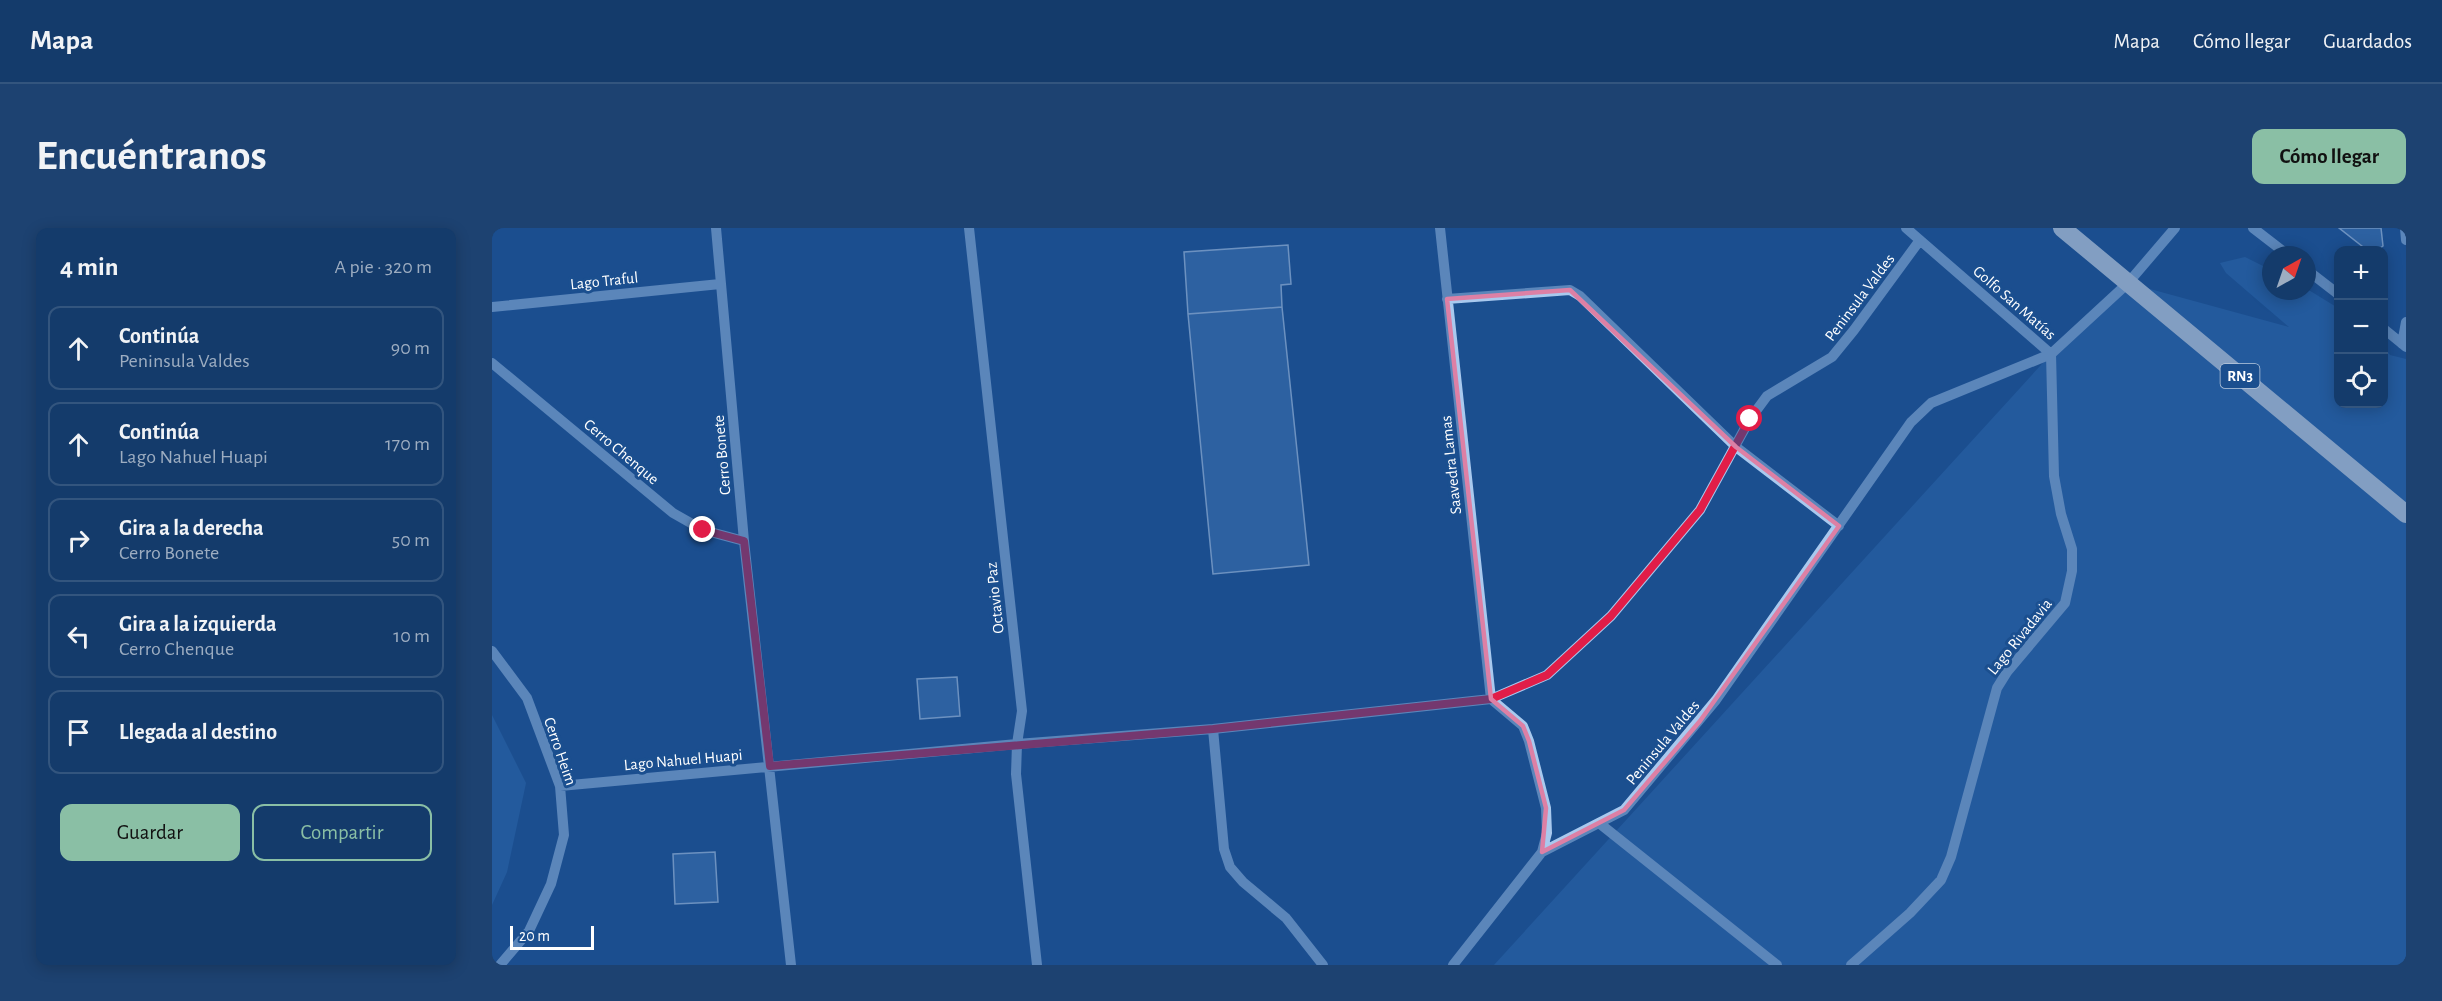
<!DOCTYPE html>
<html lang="es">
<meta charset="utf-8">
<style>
:root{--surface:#143b6b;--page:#1d4271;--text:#f1f3f6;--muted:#9dadc1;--line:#33557e;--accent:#8abfa5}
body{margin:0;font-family:"Alegreya Sans",sans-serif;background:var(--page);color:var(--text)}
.controls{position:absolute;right:18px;top:18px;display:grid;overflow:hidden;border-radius:12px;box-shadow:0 3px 15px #0003}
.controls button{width:54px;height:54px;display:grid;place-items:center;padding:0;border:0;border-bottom:2px solid var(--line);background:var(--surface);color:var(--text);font:30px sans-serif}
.compass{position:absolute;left:1770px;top:18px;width:54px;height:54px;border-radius:50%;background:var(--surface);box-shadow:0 3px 15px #0003;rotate:40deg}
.scale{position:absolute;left:18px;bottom:15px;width:84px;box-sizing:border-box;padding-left:6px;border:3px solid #fff;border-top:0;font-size:16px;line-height:21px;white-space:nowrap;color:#fff;-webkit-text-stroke:4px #1b4f8f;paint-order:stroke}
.stop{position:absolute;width:18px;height:18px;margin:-14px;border:4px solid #e11d48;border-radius:50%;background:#fff}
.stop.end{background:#e11d48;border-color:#fff;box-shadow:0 2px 6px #0008}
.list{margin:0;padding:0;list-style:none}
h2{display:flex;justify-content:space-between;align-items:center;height:78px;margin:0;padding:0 24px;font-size:26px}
h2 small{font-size:20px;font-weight:400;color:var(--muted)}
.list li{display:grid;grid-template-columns:39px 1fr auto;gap:18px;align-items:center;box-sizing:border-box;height:84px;margin:0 12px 12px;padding:0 12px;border:2px solid var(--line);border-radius:12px}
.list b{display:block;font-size:22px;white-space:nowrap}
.list p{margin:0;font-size:20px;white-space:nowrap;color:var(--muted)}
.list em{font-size:20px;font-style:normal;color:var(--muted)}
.actions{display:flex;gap:12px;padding:18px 24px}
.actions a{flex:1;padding:14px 0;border:2px solid var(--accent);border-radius:12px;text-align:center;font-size:21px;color:var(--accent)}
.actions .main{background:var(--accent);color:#111}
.icon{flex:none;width:33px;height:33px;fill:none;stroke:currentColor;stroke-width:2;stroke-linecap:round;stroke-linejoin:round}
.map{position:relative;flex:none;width:1914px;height:737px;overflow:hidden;border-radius:12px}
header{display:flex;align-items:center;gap:36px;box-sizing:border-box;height:84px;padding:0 30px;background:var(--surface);border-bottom:2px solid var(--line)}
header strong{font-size:28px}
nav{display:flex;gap:33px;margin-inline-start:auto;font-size:21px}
.intro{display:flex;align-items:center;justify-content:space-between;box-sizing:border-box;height:144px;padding:0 36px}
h1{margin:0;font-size:42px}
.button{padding:15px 27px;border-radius:12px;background:var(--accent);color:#111;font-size:21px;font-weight:700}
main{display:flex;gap:36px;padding:0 36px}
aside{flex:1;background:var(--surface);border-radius:12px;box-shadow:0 3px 15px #0003}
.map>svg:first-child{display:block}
</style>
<header>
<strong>Mapa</strong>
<nav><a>Mapa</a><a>Cómo llegar</a><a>Guardados</a></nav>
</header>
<div class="intro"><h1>Encuéntranos</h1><a class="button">Cómo llegar</a></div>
<main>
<aside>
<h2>4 min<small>A pie · 320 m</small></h2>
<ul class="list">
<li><svg class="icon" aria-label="ahead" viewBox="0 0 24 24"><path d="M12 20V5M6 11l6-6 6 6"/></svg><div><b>Continúa</b><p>Peninsula Valdes</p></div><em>90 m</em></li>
<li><svg class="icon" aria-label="ahead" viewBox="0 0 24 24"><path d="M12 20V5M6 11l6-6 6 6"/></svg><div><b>Continúa</b><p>Lago Nahuel Huapi</p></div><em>170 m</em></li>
<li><svg class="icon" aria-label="right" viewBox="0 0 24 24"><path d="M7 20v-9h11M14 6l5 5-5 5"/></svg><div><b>Gira a la derecha</b><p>Cerro Bonete</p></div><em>50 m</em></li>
<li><svg class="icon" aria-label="left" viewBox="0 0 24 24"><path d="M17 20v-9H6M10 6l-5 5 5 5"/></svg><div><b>Gira a la izquierda</b><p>Cerro Chenque</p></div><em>10 m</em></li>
<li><svg class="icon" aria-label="arrive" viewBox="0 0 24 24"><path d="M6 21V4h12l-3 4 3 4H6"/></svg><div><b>Llegada al destino</b></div></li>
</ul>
<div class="actions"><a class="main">Guardar</a><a>Compartir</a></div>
</aside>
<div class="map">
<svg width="1914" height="737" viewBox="0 0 1914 737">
<rect width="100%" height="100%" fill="#1b4f8f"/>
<path fill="#2e69ad" d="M 1753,29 L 1779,42 L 1779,63 L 1815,63 L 1815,61 L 1846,80 L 1846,176 L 1892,176 L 1892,119 L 1898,127 L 1914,131 L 1914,737 L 1002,737 L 1559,126 L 1636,55 L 1797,99 L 1734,45 L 1728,35 Z
M 0,487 L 34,555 L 15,644 L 0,677 Z"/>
<path fill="#4478b7" stroke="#cfe3fa" stroke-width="1.5" d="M 1847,0 L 1889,0 L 1891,18 L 1885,22 L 1875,22 Z
M 796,17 L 799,56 L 789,57 L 790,79 L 696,86 L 692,24 Z
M 790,79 L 817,337 L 721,346 L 696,86 Z
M 465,449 L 468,488 L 428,491 L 425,451 Z
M 223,624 L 226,674 L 183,676 L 181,626 Z"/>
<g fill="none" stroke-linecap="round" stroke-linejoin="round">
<path stroke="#a9c9ee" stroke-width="10" d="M 224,0 L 252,313 L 299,737
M 477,0 L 530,483 L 525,516 L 524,546 L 545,737
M 1414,0 L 1559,126 L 1636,55 L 1683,0
M 1761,0 L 1796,27
M 1913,0 L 1914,12
M 1815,42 L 1846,66
M 955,71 L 1078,62 L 1088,68 L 1244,219 L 1347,298
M 0,79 L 228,56
M 1892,101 L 1914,119
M 1910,116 L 1914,94
M 0,135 L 181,285 L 211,302 L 252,313
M 0,423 L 35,470 L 68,558 L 72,607 L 59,656 L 37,703 L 8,737
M 721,501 L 732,621 L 738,639 L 751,654 L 794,690 L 831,737
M 68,558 L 525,516 L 721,501 L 999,471 L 948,0
M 1107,595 L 1285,737
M 1050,624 L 1132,582 L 1224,472 L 1419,194 L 1439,175 L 1559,126 L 1562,248 L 1569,286 L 1580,321 L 1580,343 L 1573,375 L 1515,444 L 1505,460 L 1459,629 L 1449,652 L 1418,685 L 1359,737
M 961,737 L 1050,624 L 1055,605 L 1054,580 L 1037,513 L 1031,498 L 999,471 L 1055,447 L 1119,388 L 1208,282 L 1258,191 L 1275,168 L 1340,129 L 1362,102 L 1428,12"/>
<path stroke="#fff" stroke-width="18" d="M 1570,0 L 1914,286"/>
</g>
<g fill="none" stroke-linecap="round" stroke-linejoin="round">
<path stroke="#e11d48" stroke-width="8" d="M 211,302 L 252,313 L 278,538 L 721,501 L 999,471 L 1055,447 L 1119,388 L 1208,282 L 1258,191"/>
</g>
<path d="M0 0H1914V737H0ZM 1078,62 L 1244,219 L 1347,298 L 1208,493 L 1132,582 L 1050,624 L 1054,580 L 1037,513 L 1031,498 L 999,471 L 955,71 Z" fill="#1b4f8f" fill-opacity=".55" fill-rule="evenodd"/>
<path fill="none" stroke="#dd80a5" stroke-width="4.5" stroke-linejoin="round" d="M 1078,62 L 1244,219 L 1347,298 L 1208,493 L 1132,582 L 1050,624 L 1054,580 L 1037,513 L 1031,498 L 999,471 L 955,71 Z"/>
<g text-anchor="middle" stroke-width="6" stroke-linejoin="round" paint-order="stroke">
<rect fill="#1b4f8f" stroke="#bbcadd" stroke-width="1.5" x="1728.5" y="136" width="39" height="24" rx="4.5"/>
<g font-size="15" font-weight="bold" fill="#fff">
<text x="1748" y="153">RN3</text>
</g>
<g font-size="16" fill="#fff" stroke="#1b4f8f">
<text transform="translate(112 52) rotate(-6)" y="6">Lago Traful</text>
<text transform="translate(1367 69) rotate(-53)" y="6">Peninsula Valdes</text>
<text transform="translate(1523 74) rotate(41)" y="6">Golfo San Matías</text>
<text transform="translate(130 223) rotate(40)" y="6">Cerro Chenque</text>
<text transform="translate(229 227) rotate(-95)" y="6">Cerro Bonete</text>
<text transform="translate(958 237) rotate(-96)" y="6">Saavedra Lamas</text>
<text transform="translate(502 370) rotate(-96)" y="6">Octavio Paz</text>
<text transform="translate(1527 408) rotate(-51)" y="6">Lago Rivadavia</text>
<text transform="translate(1170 514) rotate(-50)" y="6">Peninsula Valdes</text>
<text transform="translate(69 523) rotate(71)" y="6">Cerro Heim</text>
<text transform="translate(191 531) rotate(-5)" y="6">Lago Nahuel Huapi</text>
</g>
</g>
</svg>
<div class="controls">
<button>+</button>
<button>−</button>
<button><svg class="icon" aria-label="locate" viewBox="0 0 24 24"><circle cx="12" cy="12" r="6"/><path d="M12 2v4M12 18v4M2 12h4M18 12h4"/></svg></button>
</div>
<svg class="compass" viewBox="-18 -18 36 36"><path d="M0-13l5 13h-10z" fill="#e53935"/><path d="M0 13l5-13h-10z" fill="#9dadc1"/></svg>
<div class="scale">20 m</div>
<div class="stop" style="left:1258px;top:191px"></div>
<div class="stop end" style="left:211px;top:302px"></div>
</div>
</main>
